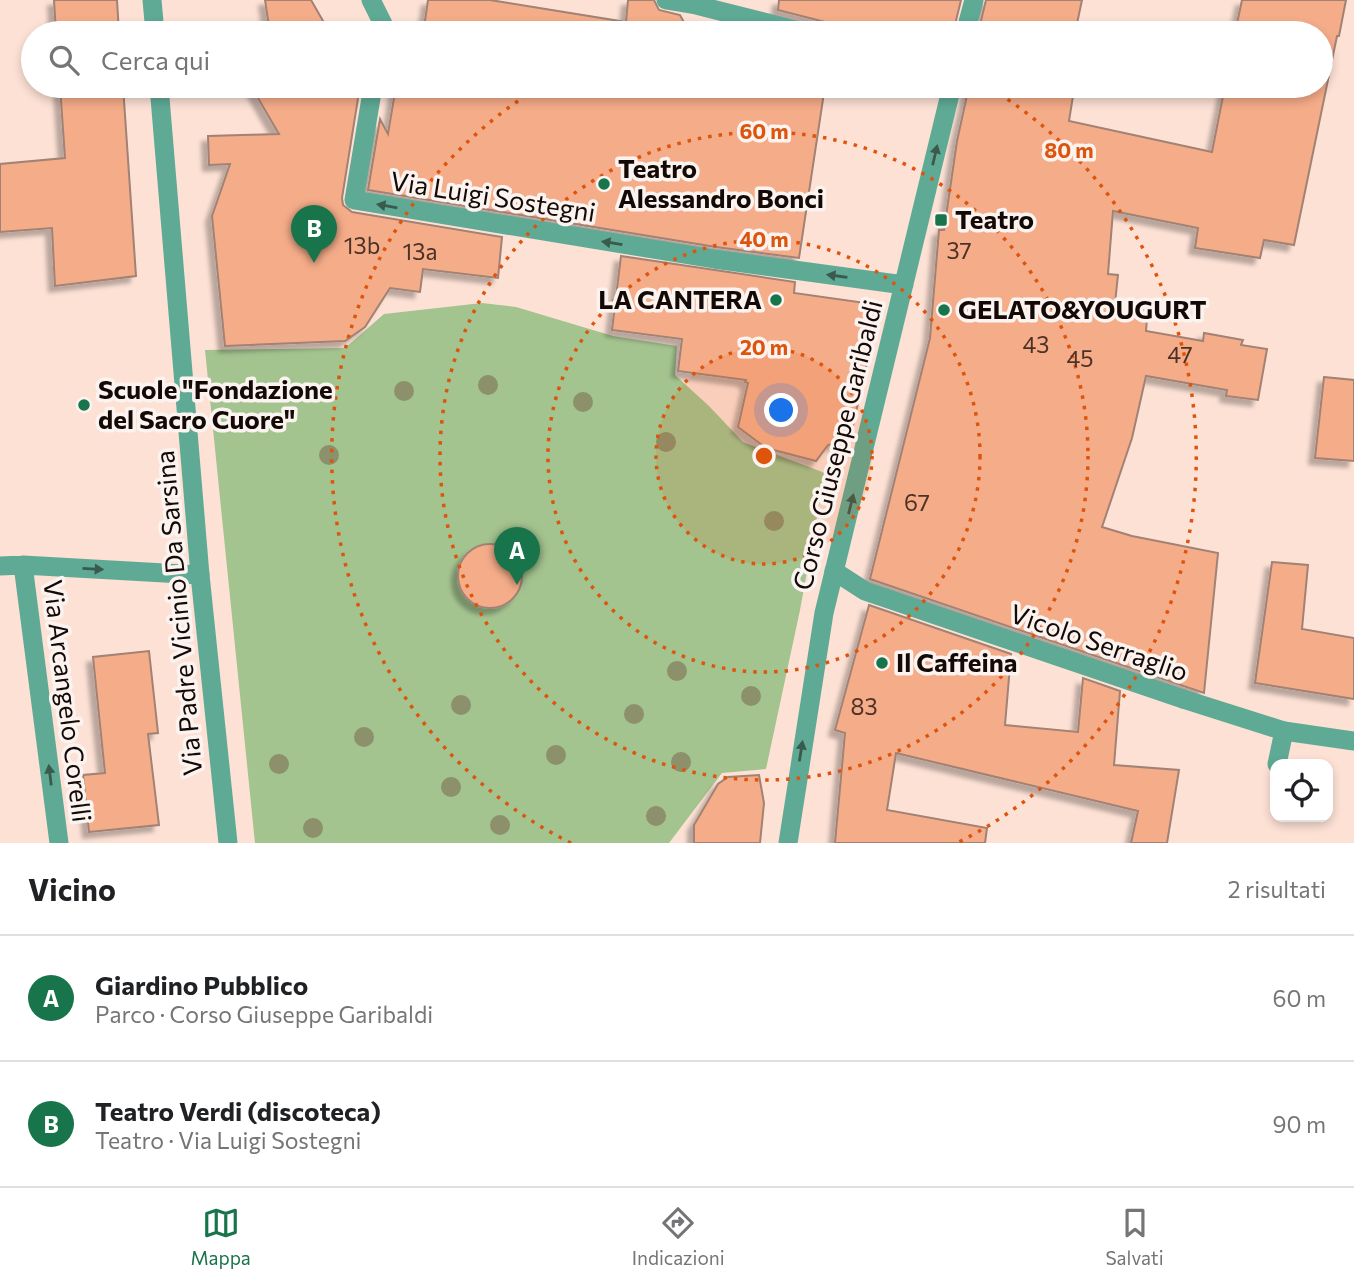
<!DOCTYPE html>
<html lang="it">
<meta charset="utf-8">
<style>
:root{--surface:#fff;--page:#f6f6f6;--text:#202124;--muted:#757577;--line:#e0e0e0;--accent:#18744a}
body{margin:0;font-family:Commissioner,sans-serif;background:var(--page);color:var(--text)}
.controls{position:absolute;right:21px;bottom:21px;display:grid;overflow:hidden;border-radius:14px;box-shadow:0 4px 10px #0003}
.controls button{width:63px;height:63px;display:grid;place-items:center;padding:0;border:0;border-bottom:2px solid var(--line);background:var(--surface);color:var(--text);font:35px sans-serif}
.you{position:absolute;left:782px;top:411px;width:24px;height:24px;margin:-18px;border:5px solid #fff;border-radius:50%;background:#1a73e8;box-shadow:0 0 0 10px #1a73e833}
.badge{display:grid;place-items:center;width:46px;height:46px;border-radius:50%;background:var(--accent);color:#fff;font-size:23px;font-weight:700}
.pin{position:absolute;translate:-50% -58px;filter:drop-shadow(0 2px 4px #0008)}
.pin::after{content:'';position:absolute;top:37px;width:24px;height:21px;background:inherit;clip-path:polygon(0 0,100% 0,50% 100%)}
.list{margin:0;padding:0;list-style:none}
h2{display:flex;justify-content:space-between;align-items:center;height:91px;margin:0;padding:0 28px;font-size:30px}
h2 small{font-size:23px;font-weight:400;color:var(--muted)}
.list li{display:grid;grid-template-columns:46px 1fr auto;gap:21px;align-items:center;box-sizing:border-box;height:126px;padding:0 28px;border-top:2px solid var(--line)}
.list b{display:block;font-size:26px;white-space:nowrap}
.list p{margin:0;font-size:23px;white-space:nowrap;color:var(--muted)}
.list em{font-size:23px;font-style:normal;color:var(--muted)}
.icon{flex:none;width:38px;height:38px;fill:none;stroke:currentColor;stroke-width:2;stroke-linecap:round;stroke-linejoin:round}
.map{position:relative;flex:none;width:1354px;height:843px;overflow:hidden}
.search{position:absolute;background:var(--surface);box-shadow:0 4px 10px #0003;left:21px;right:21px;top:21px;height:77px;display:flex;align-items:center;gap:18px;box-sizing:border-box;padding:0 24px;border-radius:38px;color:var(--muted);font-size:26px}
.sheet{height:343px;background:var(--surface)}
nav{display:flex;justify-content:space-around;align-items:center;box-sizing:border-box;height:98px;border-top:2px solid var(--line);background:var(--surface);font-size:19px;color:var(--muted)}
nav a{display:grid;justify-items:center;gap:4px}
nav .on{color:var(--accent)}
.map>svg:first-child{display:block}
</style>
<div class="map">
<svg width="1354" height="843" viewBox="0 0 1354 843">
<defs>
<filter id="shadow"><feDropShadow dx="-6" dy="6" stdDeviation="2" flood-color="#0004"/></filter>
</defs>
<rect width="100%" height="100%" fill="#fde1d5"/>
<path fill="#a3c38f" d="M 482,303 L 516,307 L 613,336 L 677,346 L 675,375 L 709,406 L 743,442 L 825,473 L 800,610 L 766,769 L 722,773 L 669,843 L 255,843 L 205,350 L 345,348 L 384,314 Z"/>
<path fill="#f5ac89" stroke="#a18274" stroke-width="2" filter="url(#shadow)" d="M 54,0 L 117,0 L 119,33 L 56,33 Z
M 265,0 L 311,0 L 330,33 L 270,33 Z
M 428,0 L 490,0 L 626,22 L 628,0 L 654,0 L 659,10 L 680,15 L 690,33 L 405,33 L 406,25 L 424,28 Z
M 779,0 L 961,0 L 953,33 L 868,33 L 778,10 Z
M 986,0 L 1082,0 L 1075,33 L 978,33 Z
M 1242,0 L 1346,0 L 1339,36 L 1337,36 L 1294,245 L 1264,240 L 1260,258 L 1195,248 L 1198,228 L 1113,211 L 1108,274 L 1118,275 L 1115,303 L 1148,306 L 1146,331 L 1203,341 L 1204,333 L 1243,340 L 1241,345 L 1267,349 L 1258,400 L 1226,396 L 1227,390 L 1146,376 L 1132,438 L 1102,527 L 1132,536 L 1218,553 L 1204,693 L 870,579 L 930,338 L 939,230 L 944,230 L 957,141 L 969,86 L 1064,86 L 1062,93 L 1073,96 L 1069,121 L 1212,152 L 1225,86 L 1321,86 L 1321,33 L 1235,33 Z
M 60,86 L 123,86 L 136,276 L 55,286 L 52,228 L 0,232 L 0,164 L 65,158 Z
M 251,86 L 360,86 L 342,198 L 343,205 L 352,212 L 502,237 L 498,278 L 423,269 L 420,292 L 390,288 L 365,327 L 345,341 L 225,346 L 212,216 L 230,164 L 209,165 L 208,136 L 279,134 Z
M 396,86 L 825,86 L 799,258 L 716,247 L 368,190 L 380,119 L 388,134 Z
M 621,256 L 795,282 L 794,293 L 880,305 L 850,439 L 828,445 L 816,461 L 766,448 L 738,427 L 748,383 L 745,382 L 746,380 L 678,371 L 682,339 L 612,330 Z
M 1324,377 L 1354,380 L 1354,461 L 1315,458 Z
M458 576a32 32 0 1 1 64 0a32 32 0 1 1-64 0Z
M 1272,562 L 1308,565 L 1302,629 L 1354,638 L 1354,699 L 1255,683 Z
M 869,605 L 1011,654 L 1005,725 L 1078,732 L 1083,678 L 1120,691 L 1114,765 L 1179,770 L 1167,843 L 1131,843 L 1138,811 L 896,753 L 887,810 L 987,828 L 985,843 L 835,843 L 845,733 L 835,730 Z
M 149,651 L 158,733 L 148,734 L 159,825 L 89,832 L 83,775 L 105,773 L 93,657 Z
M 759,775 L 764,803 L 760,843 L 694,843 L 694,825 L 718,784 L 728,777 Z"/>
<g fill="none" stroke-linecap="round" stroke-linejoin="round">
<path stroke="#5faa95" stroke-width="19" d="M 834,571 L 865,591 L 1183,699
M 1277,764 L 1284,731"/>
<path stroke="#5faa95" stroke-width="19" d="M 371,0 L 383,24 L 381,33
M 666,0 L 696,5 L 807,33
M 965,33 L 974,0
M 373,86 L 354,200 L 714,259 L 904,285
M 23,565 L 59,843
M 0,566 L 23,565 L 200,575
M 1183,699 L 1284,731 L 1354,741
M 788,843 L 824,613 L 952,86"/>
<path stroke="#5faa95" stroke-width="19" d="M 152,0 L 155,33
M 159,86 L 200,575 L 228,843"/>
</g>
<g fill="#8c906b">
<circle cx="488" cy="385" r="10"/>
<circle cx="404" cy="391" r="10"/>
<circle cx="583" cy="402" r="10"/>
<circle cx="666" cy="442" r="10"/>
<circle cx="329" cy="455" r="10"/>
<circle cx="774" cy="521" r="10"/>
<circle cx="677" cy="671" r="10"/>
<circle cx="751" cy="696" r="10"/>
<circle cx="461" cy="705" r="10"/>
<circle cx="634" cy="714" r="10"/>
<circle cx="364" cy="737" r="10"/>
<circle cx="556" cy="755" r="10"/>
<circle cx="681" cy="762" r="10"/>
<circle cx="279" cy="764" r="10"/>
<circle cx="451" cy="787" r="10"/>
<circle cx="656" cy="816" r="10"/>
<circle cx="500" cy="825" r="10"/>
<circle cx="313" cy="828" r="10"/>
</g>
<defs><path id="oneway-solid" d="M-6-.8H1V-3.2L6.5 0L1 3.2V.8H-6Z" transform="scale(1.75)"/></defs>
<g fill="#3a5a4d">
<use href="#oneway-solid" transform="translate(935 155) rotate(-77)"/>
<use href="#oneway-solid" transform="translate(387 206) rotate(-170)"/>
<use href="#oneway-solid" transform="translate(612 243) rotate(-171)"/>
<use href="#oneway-solid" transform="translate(837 276) rotate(-172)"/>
<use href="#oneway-solid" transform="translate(851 504) rotate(-76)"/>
<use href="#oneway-solid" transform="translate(93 569) rotate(3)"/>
<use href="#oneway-solid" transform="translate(801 751) rotate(-81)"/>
<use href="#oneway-solid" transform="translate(50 775) rotate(-97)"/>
</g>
<circle cx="764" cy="456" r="108" fill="#dd550c" fill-opacity=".12"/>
<g fill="none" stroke="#dd550c" stroke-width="3.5" stroke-dasharray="3.5 7">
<circle cx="764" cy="456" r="108"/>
<circle cx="764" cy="456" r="216"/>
<circle cx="764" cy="456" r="324"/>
<path d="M571 843A432 432 0 0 1 538 88M678 33A432 432 0 0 1 850 33M990 88A432 432 0 0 1 957 843"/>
</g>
<g fill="#18744a" stroke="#faf3f0" stroke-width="2.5">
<circle cx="604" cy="184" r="7"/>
<rect x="934" y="213" width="14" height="14" rx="3.5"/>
<circle cx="776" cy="300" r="7"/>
<circle cx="944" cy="310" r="7"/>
<circle cx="84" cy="405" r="7"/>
<circle cx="882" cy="663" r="7"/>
</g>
<g text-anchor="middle" stroke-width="7" stroke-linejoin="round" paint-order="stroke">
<g font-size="23" fill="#4c3226">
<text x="362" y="254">13b</text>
<text x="959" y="259">37</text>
<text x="420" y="260">13a</text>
<text x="1036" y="353">43</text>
<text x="1180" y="363">47</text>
<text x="1080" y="367">45</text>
<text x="917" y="511">67</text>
<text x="864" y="715">83</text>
</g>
<g font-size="26" font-weight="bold" fill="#140905" stroke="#faf3f0" text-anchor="start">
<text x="618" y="178">Teatro<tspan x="618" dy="30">Alessandro Bonci</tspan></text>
<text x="955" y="229">Teatro</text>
<text x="762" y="309" text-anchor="end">LA CANTERA</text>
<text x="958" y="319">GELATO&amp;YOUGURT</text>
<text x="98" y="399">Scuole "Fondazione<tspan x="98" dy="30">del Sacro Cuore"</tspan></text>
<text x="896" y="672">Il Caffeina</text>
</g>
<g font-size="26" fill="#140905" stroke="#faf3f0">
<text transform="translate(493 197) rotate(9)" y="9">Via Luigi Sostegni</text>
<text transform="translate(838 445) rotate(-76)" y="9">Corso Giuseppe Garibaldi</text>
<text transform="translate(179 613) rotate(-95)" y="9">Via Padre Vicinio Da Sarsina</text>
<text transform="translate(1099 643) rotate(19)" y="9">Vicolo Serraglio</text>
<text transform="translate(67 701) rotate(83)" y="9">Via Arcangelo Corelli</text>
</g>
</g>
<circle cx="764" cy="456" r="10" fill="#dd550c" stroke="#faf3f0" stroke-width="3.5"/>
<g font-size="21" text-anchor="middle" font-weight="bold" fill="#dd550c" stroke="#faf3f0" stroke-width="7" stroke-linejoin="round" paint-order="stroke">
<text x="764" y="139">60 m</text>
<text x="1069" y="158">80 m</text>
<text x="764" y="247">40 m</text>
<text x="764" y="355">20 m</text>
</g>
</svg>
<div class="controls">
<button><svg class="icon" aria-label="locate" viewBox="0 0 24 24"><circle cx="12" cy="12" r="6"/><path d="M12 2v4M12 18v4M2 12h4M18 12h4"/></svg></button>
</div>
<div class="you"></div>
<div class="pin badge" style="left:517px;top:585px">A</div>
<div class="pin badge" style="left:314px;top:263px">B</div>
<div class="search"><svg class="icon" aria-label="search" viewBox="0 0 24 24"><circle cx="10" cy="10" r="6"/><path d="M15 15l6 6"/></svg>Cerca qui</div>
</div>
<section class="sheet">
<h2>Vicino<small>2 risultati</small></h2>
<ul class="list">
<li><span class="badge">A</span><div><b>Giardino Pubblico</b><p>Parco · Corso Giuseppe Garibaldi</p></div><em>60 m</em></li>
<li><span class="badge">B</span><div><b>Teatro Verdi (discoteca)</b><p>Teatro · Via Luigi Sostegni</p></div><em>90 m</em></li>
</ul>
</section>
<nav>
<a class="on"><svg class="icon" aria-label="map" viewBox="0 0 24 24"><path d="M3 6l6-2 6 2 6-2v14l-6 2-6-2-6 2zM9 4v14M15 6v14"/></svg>Mappa</a>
<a><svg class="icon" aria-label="directions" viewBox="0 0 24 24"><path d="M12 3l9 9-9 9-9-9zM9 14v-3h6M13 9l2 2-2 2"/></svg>Indicazioni</a>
<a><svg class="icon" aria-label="saved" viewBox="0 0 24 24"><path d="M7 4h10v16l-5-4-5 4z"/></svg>Salvati</a>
</nav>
